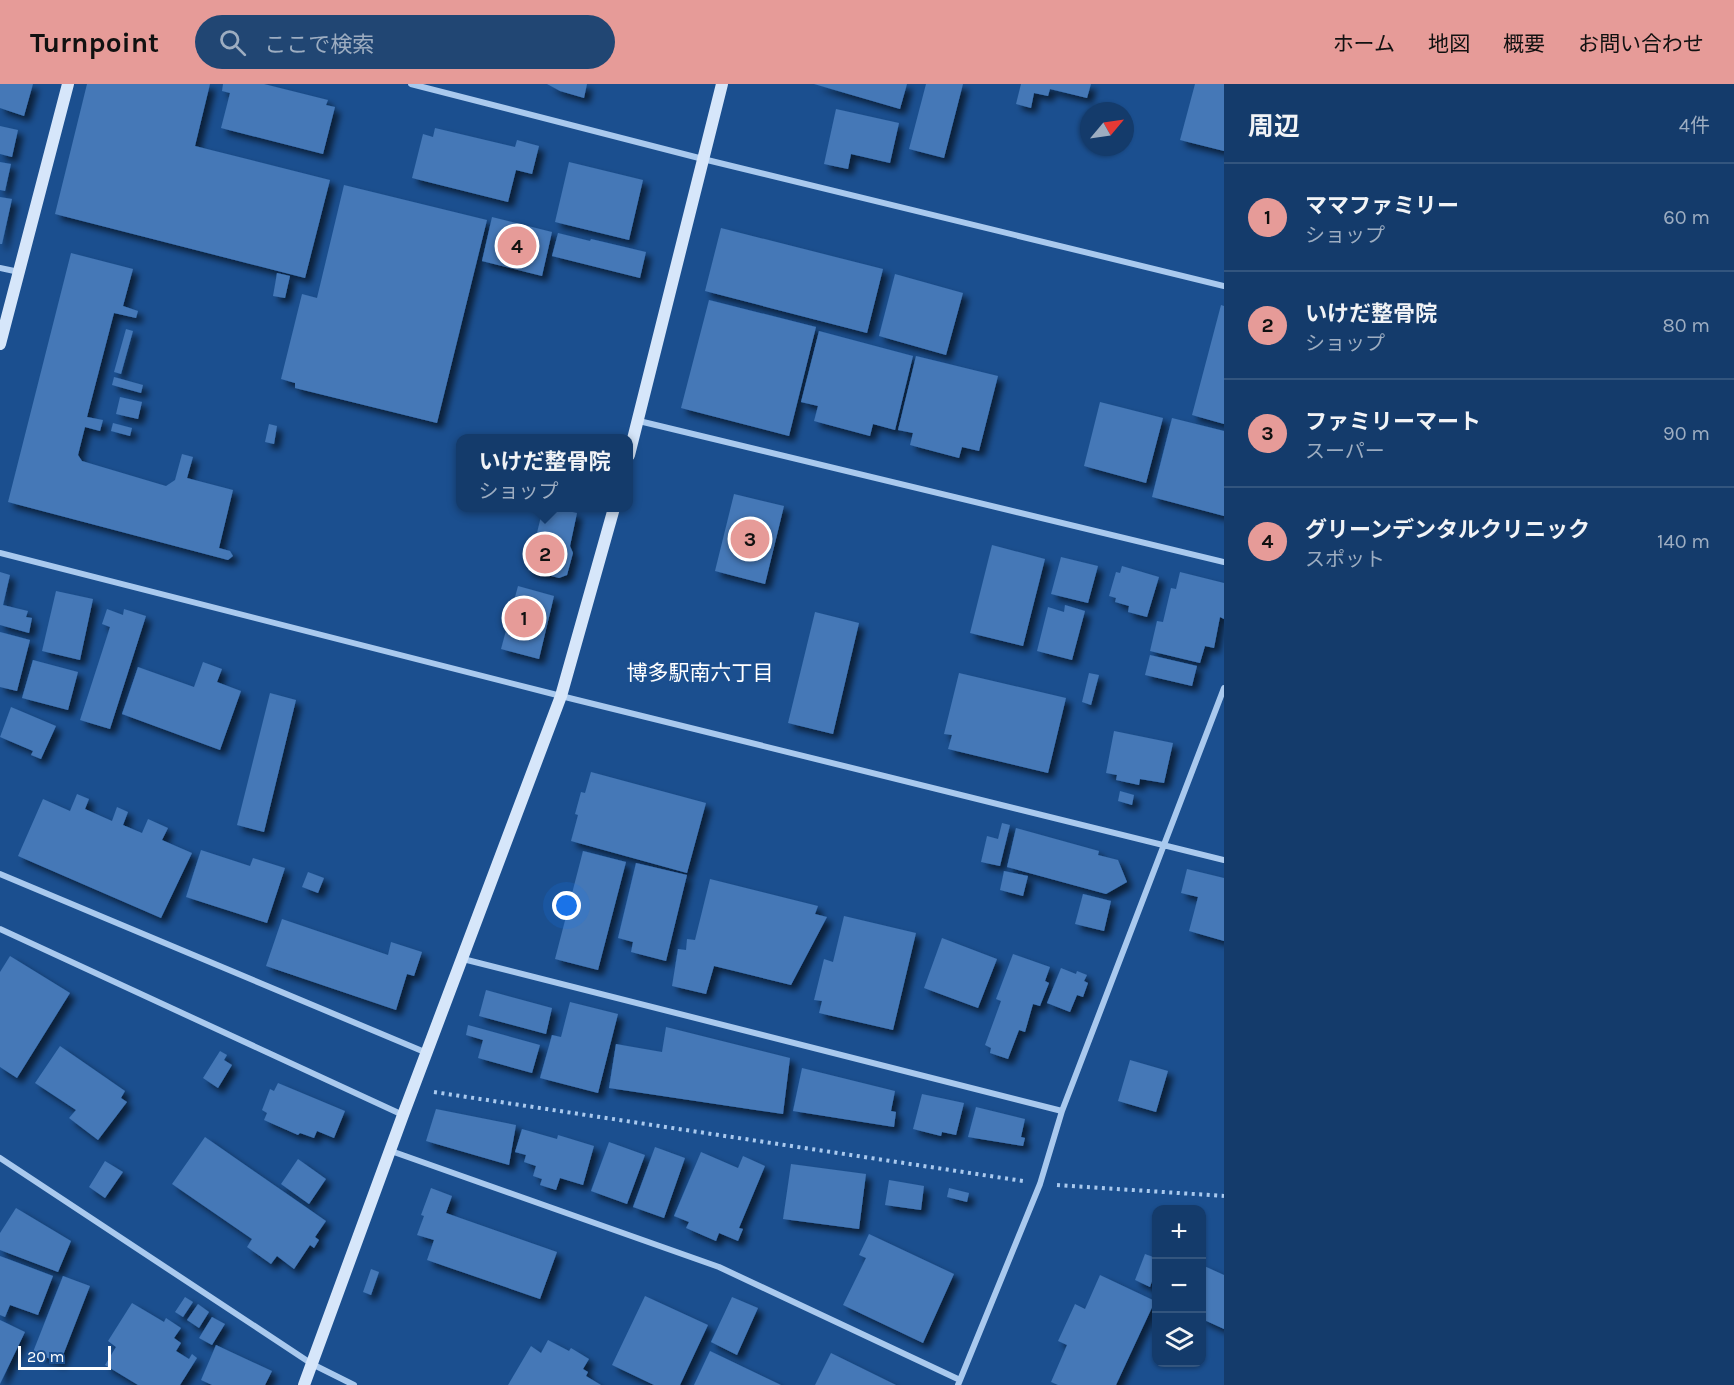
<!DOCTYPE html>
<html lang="ja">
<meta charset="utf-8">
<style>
:root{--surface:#143b6b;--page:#214673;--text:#f1f3f6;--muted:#9dadc1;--line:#33557e;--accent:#e69b98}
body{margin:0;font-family:Karla,"Noto Sans JP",sans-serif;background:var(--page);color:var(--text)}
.controls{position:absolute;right:18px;bottom:18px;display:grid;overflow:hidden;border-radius:12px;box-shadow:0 2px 4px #0004}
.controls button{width:54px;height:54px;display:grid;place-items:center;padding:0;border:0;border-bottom:2px solid var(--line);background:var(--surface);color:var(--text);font:30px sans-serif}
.compass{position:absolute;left:1080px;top:18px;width:54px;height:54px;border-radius:50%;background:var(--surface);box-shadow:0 2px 4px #0004;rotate:61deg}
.scale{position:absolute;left:18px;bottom:15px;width:93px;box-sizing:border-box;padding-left:6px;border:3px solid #fff;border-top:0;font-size:16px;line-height:21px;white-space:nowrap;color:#fff;-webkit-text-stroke:4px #1b4f8f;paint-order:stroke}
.you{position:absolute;left:567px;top:822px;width:21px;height:21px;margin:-15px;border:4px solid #fff;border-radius:50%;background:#1a73e8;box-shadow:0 0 0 9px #1a73e833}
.badge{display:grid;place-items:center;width:39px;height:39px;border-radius:50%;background:var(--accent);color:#111;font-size:20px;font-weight:700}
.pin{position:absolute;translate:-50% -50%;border:3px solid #fff;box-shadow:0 2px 6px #0006}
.popup{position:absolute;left:456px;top:350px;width:177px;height:78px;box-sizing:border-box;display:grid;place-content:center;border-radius:12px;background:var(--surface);filter:drop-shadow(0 2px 4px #0005);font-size:20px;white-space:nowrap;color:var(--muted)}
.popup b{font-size:22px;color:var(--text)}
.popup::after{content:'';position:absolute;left:50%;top:100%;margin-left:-12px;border:12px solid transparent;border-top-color:var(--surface)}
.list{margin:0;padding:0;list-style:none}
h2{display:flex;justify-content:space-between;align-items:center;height:78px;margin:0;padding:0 24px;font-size:26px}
h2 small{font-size:20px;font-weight:400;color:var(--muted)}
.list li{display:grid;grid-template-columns:39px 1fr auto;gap:18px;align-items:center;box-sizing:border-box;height:108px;padding:0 24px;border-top:2px solid var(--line)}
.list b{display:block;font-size:22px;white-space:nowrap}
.list p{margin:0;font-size:20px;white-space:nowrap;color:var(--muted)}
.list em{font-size:20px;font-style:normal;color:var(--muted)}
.icon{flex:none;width:33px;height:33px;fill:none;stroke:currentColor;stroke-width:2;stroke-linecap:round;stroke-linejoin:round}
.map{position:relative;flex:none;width:1224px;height:1301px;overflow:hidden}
header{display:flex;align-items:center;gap:36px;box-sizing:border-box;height:84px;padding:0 30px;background:var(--accent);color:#111}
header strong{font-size:28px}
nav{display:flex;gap:33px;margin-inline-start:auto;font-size:21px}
.search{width:420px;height:54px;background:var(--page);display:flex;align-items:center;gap:15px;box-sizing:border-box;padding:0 21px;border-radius:33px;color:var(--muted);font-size:22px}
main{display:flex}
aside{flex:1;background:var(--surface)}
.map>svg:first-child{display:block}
</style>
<header>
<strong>Turnpoint</strong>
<div class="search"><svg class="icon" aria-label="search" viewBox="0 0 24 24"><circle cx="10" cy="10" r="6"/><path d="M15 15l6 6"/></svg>ここで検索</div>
<nav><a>ホーム</a><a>地図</a><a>概要</a><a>お問い合わせ</a></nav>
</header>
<main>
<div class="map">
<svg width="1224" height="1301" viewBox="0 0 1224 1301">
<defs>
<filter id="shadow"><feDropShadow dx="5.5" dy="5.5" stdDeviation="3" flood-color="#0009"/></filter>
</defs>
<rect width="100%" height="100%" fill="#1b4f8f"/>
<path fill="#4478b7" filter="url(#shadow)" d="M 0,0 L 33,0 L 24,32 L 0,24 Z
M 87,0 L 210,0 L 195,62 L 330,96 L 305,194 L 55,130 Z
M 223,0 L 264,0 L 328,16 L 326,21 L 335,23 L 323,70 L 221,44 L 230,9 L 222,7 Z
M 547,0 L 587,0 L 584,14 L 560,7 Z
M 814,0 L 907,0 L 900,25 Z
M 926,0 L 963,0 L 944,74 L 909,65 Z
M 1021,0 L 1091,0 L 1087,14 L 1050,5 L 1048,12 L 1034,9 L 1031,24 L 1016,20 Z
M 1195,0 L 1224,0 L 1224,67 L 1180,56 Z
M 836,25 L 899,39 L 890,79 L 851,70 L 848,85 L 824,80 Z
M 0,42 L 18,46 L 12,73 L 0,70 Z
M 435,44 L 515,63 L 517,56 L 539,62 L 532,90 L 516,86 L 508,118 L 412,94 L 423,50 L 433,53 Z
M 0,78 L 11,80 L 5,107 L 0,106 Z
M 569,78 L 643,96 L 629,156 L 555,138 Z
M 344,101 L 487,136 L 437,339 L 295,304 L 295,299 L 281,295 L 302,210 L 317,214 Z
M 0,113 L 12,115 L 2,160 L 0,160 Z
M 492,133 L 552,148 L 542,192 L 482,177 Z
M 721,144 L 883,185 L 867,249 L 705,207 Z
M 558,149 L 590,157 L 591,155 L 646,168 L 640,194 L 552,172 Z
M 71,169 L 133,185 L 123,222 L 138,227 L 136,234 L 114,229 L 87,333 L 103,336 L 100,347 L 85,343 L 78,371 L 82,377 L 166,402 L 175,396 L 182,370 L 193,373 L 187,394 L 233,406 L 219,464 L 230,467 L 233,472 L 228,476 L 8,418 Z
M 277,189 L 290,192 L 285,214 L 273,212 Z
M 895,190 L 963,209 L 946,271 L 879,252 Z
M 709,216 L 816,243 L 789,352 L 681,324 Z
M 1221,221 L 1224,222 L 1224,340 L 1192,331 Z
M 126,245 L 133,247 L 121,290 L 114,288 Z
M 819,247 L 913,272 L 895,346 L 873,340 L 870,352 L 814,337 L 818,322 L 801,318 Z
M 916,272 L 998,292 L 979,367 L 962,363 L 959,374 L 910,361 L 913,349 L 898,346 Z
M 114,293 L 143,301 L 141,309 L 112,301 Z
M 120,313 L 142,318 L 138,335 L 116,330 Z
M 1100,318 L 1163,334 L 1146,399 L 1084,382 Z
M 1172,334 L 1224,347 L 1224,432 L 1152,413 Z
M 113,339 L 132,344 L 130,352 L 111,347 Z
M 269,340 L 277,342 L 274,360 L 265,358 Z
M 734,410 L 784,422 L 765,500 L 715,487 Z
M 543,424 L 555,424 L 577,429 L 570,462 L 573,469 L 567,491 L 559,494 L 528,486 Z
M 992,461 L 1045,475 L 1023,562 L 970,549 Z
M 1061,473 L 1098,482 L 1088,519 L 1051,510 Z
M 1122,482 L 1159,493 L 1147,533 L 1128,528 L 1129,522 L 1115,518 L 1116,514 L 1109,512 L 1116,488 L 1120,489 Z
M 0,488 L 10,491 L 3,521 L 28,527 L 26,533 L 32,534 L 29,549 L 0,541 Z
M 1180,488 L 1224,499 L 1224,535 L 1220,533 L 1214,564 L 1205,562 L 1200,579 L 1150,567 L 1157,537 L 1163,538 L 1171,504 L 1176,505 Z
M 518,502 L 554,512 L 539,575 L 501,565 Z
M 56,507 L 93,515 L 80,576 L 42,567 Z
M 1065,521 L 1085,527 L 1072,576 L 1037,567 L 1048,523 L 1064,528 Z
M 107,525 L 123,531 L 124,525 L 146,532 L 110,645 L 80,636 L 110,543 L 102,540 Z
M 815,528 L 859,539 L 833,650 L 788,639 Z
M 0,548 L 30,556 L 17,607 L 0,603 Z
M 1150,571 L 1197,582 L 1192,602 L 1145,591 Z
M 33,576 L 78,588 L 68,626 L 22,614 Z
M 203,578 L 222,585 L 217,598 L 241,607 L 220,666 L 122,630 L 138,583 L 194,603 Z
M 959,589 L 1066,614 L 1048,689 L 948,665 L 952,651 L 944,650 Z
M 1089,589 L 1099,591 L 1091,621 L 1082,618 Z
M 270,609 L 296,616 L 264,748 L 237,741 Z
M 11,623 L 56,642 L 41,675 L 31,671 L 33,667 L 0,653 Z
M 1114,647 L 1173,659 L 1164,699 L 1140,695 L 1139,701 L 1116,696 L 1117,691 L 1106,689 Z
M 591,688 L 706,719 L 687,789 L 571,757 L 578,731 L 575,730 L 581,708 L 585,709 Z
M 1120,707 L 1134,711 L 1132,721 L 1118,717 Z
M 77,710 L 89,715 L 85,725 L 112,737 L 117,723 L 128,728 L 123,741 L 142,749 L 148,735 L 168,744 L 162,756 L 192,769 L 161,834 L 18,772 L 43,715 L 70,727 Z
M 1002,739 L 1010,741 L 1000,782 L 981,778 L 987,752 L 998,755 Z
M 1016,744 L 1099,767 L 1098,771 L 1118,776 L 1127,798 L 1106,810 L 1007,783 Z
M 201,766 L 250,782 L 253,774 L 285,784 L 267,839 L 186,813 Z
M 583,767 L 626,778 L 598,886 L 555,875 Z
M 636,779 L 687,791 L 666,877 L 631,868 L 633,858 L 618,854 Z
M 1187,785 L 1224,794 L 1224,857 L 1189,847 L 1198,813 L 1181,809 Z
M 1004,787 L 1028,792 L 1023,812 L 1000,806 Z
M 308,788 L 324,794 L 318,809 L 302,803 Z
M 710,795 L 818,822 L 815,830 L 827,833 L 791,901 L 714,882 L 706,910 L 672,902 L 678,865 L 686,866 L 687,855 L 695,856 Z
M 1083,810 L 1111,817 L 1104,847 L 1075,840 Z
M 844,832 L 916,849 L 893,946 L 819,929 L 822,917 L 814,916 L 824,875 L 833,878 Z
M 282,835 L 388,871 L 391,858 L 422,868 L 414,892 L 407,890 L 396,926 L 266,882 Z
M 942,854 L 997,875 L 978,924 L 924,904 Z
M 1013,870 L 1050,883 L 1045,897 L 1049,899 L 1040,922 L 1033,920 L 1025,948 L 1019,946 L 1008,975 L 990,969 L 991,964 L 985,961 L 1001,917 L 996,915 Z
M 10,872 L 70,909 L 17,994 L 0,983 L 0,888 Z
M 1061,884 L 1076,890 L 1077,887 L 1087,891 L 1084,897 L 1088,899 L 1083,913 L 1077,911 L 1070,928 L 1047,919 Z
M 486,906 L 552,924 L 546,950 L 479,932 Z
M 570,918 L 618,930 L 598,1009 L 540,994 L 552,951 L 561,953 Z
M 468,941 L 540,961 L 532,989 L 478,974 L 483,956 L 466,951 Z
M 666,943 L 790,974 L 783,1030 L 609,1004 L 616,960 L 662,968 Z
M 60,962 L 125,1007 L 121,1014 L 127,1018 L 98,1056 L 69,1034 L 76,1026 L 35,999 Z
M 220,967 L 227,971 L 224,976 L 232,981 L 218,1004 L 203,994 Z
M 1130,976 L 1168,987 L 1156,1028 L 1118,1017 Z
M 802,984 L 895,1007 L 891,1027 L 896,1028 L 894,1043 L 793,1027 Z
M 278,999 L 345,1027 L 334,1054 L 317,1047 L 314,1054 L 300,1049 L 298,1051 L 264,1036 L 267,1029 L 262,1026 L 270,1005 L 274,1007 Z
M 922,1010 L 964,1019 L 956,1051 L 942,1048 L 941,1052 L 913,1045 Z
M 976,1023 L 1025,1035 L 1021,1053 L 1025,1054 L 1023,1062 L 968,1053 Z
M 436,1025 L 516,1041 L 509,1081 L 426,1057 Z
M 522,1045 L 557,1055 L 558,1051 L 594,1062 L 583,1101 L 560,1094 L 556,1106 L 540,1101 L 542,1095 L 533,1092 L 536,1082 L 524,1078 L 526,1071 L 515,1068 Z
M 205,1053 L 326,1137 L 315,1153 L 319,1156 L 314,1164 L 310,1161 L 294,1185 L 277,1172 L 271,1180 L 247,1163 L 252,1155 L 172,1100 Z
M 609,1058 L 645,1071 L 627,1120 L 591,1107 Z
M 655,1063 L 685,1074 L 664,1134 L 633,1123 Z
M 701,1068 L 738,1084 L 743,1072 L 765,1082 L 739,1144 L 743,1145 L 738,1157 L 719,1149 L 716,1157 L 686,1144 L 689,1138 L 674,1132 Z
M 298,1075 L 326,1095 L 309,1120 L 281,1100 Z
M 105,1077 L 123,1088 L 105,1114 L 89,1103 Z
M 791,1080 L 866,1090 L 859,1145 L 783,1135 Z
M 889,1096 L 924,1102 L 921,1126 L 885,1121 Z
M 431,1104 L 452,1112 L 446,1129 L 557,1168 L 540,1215 L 427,1176 L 434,1156 L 417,1151 L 424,1132 L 421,1131 Z
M 949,1104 L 969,1109 L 967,1118 L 947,1113 Z
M 16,1124 L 71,1157 L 58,1188 L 0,1166 L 0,1149 Z
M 869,1150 L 954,1190 L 923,1259 L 843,1221 L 866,1174 L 859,1171 Z
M 1145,1170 L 1156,1174 L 1156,1186 L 1150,1203 L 1135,1196 Z
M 0,1172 L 53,1192 L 38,1231 L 10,1221 L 5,1233 L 0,1231 Z
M 1202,1181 L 1224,1191 L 1224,1245 L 1202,1235 Z
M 371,1185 L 379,1188 L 371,1211 L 363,1208 Z
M 1100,1191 L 1155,1217 L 1116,1301 L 1058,1301 L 1051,1298 L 1067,1261 L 1058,1257 L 1075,1220 L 1085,1225 Z
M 63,1192 L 90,1202 L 60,1279 L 33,1268 Z
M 645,1212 L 708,1241 L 680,1301 L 654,1301 L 612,1281 Z
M 185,1213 L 193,1218 L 183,1233 L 175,1228 Z
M 732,1213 L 758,1224 L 737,1271 L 711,1258 Z
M 132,1219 L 164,1238 L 166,1234 L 181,1244 L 174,1254 L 181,1259 L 176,1267 L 189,1275 L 192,1270 L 197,1274 L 180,1301 L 138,1301 L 105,1281 L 116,1263 L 108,1257 Z
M 198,1220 L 209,1228 L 199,1244 L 187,1236 Z
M 212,1233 L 225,1240 L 212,1261 L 199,1254 Z
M 0,1236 L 25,1248 L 0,1300 Z
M 548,1256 L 569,1267 L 571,1264 L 589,1275 L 583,1285 L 588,1288 L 586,1292 L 601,1301 L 508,1301 L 531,1262 L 541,1269 Z
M 216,1261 L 272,1287 L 265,1301 L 212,1301 L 201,1296 Z
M 710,1267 L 781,1301 L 694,1301 Z
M 831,1269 L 896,1301 L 815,1301 Z"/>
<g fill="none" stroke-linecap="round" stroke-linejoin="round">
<path stroke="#a9c9ee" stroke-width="4" stroke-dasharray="3 4.5" stroke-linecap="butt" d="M 434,1008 L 1023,1097
M 1057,1101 L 1224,1112"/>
<path stroke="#a9c9ee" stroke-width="6" d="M 411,0 L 703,75 L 1224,202
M 0,184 L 19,188
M 639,337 L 1224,478
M 0,469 L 561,612 L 1224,776
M 0,790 L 427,969
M 0,845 L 403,1031
M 463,875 L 1062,1027
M 391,1067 L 719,1183 L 960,1296
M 0,1074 L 312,1280 L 354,1301
M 958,1301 L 1040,1100 L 1062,1027 L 1224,604"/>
<path stroke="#d6e6fa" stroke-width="12" d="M 0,260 L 68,0
M 629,371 L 722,0
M 304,1301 L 403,1031 L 561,612 L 614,424"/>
</g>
<g text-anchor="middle" stroke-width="5" stroke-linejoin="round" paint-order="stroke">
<g font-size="21" fill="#fff" stroke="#1b4f8f">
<text x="700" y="596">博多駅南六丁目</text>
</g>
</g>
</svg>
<div class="controls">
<button>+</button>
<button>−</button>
<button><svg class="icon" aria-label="layers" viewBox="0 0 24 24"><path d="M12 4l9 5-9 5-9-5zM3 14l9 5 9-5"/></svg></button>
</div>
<svg class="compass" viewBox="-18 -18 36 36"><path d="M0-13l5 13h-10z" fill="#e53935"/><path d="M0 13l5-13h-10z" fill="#9dadc1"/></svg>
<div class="scale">20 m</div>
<div class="you"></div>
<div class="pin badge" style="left:524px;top:534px">1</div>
<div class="pin badge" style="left:545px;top:470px">2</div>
<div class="popup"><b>いけだ整骨院</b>ショップ</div>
<div class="pin badge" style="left:750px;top:455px">3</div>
<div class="pin badge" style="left:517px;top:162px">4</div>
</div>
<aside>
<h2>周辺<small>4件</small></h2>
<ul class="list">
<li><span class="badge">1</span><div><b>ママファミリー</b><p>ショップ</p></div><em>60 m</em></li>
<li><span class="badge">2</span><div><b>いけだ整骨院</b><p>ショップ</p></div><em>80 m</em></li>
<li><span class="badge">3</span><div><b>ファミリーマート</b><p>スーパー</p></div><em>90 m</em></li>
<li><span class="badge">4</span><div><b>グリーンデンタルクリニック</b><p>スポット</p></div><em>140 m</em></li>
</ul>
</aside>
</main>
